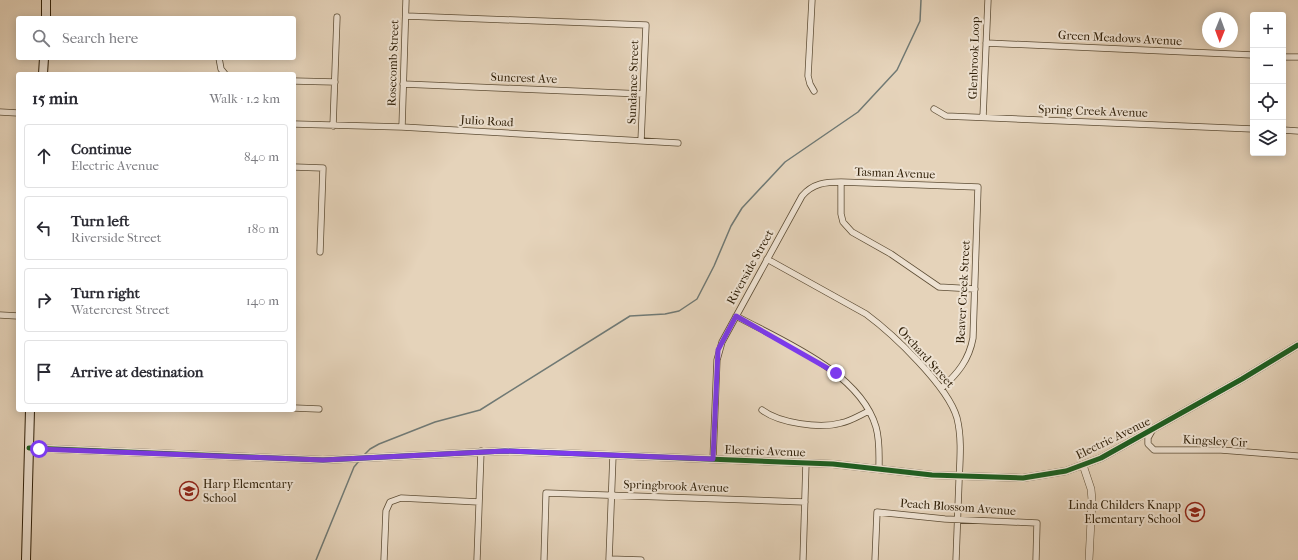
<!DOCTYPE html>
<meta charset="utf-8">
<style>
:root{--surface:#fff;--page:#f7f7f7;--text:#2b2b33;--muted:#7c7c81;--line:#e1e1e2}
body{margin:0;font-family:"IM FELL French Canon",serif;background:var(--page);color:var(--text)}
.controls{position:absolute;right:12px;top:12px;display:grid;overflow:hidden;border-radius:4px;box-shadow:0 2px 10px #0003}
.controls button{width:36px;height:36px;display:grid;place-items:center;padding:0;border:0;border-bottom:1px solid var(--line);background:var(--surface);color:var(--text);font:20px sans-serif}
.compass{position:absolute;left:1202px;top:12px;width:36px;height:36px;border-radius:50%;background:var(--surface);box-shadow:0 2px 10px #0003;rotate:181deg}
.stop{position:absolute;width:12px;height:12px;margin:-9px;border:3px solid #7c3aed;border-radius:50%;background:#fff}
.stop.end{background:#7c3aed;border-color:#fff;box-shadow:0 1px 4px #0008}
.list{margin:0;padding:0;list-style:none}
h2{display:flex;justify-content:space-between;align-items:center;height:52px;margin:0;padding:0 16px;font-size:17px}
h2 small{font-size:13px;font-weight:400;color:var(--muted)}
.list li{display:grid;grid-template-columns:26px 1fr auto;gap:12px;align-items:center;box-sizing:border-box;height:64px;margin:0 8px 8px;padding:0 8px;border:1px solid var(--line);border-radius:4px}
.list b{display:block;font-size:15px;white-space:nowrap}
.list p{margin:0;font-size:13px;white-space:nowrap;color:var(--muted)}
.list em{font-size:13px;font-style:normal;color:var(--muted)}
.icon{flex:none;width:22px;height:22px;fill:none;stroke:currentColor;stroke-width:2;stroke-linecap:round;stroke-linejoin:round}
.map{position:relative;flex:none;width:1298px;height:560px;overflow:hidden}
.search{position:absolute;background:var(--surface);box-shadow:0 2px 10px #0003;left:16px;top:16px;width:280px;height:44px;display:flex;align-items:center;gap:10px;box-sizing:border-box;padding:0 14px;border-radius:4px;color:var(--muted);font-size:15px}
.panel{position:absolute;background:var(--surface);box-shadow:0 2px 10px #0003;left:16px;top:72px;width:280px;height:340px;border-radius:4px}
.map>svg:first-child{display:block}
</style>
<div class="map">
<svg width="1298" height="560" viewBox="0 0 1298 560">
<rect width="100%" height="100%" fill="#e5d3ba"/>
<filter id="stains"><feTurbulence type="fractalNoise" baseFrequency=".005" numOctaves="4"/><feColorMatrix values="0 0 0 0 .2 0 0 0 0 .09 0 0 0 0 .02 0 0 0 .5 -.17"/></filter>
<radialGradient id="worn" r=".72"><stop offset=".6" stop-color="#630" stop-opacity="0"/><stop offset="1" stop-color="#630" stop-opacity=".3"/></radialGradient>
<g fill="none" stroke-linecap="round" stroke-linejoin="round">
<path stroke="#707974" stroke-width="1.5" d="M 364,455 L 370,449 L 379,444 L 435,422 L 480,410 L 630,316 L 665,314 L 679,311 L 697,299 L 714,266 L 731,226 L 742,208 L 785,162 L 858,112 L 897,70 L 920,21 L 921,0
M 316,560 L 354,467 L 359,461"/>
<g stroke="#5d4d35" stroke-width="7">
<path id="minor" d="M 812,0 L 808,76 L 810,84 L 814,91
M 406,16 L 646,25 L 641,141
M 986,43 L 1253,55
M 1283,57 L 1298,57
M 219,58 L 221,69 L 225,74
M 294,81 L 335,82
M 403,84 L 643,94
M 934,109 L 946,116 L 1253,129
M 0,112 L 18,113
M 983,117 L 988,0
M 294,124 L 402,127 L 678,143
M 333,126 L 337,17
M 402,127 L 406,0
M 1283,130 L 1298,131
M 294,167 L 323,168 L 320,252
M 841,182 L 841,214 L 843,222 L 852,232 L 891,254 L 939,287 L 975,289
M 767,259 L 866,314 C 893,334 948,386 957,418 C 962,438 960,460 959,481 C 958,507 957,534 956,560
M 0,315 L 18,316
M 736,316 C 782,341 860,372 876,427 C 880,441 879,455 879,469
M 294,408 L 319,409
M 762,410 C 779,423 820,429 841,423 C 851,421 860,415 869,411
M 1153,429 L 1148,438 L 1148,444 L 1154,450 L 1221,450 L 1298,456
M 713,459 L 717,360 L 722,342 L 802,196 C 813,183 826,182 841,182 L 978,187 L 973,338 C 969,360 958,373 942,388
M 609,559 L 641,560
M 384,560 L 386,511 L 390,502 L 401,498 L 479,502
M 477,560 L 481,451
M 544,560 L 546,493 L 805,502
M 609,560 L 613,455
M 803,560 L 806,463
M 875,560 L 877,512 L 945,519 L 1037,523 L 1036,560"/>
</g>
<g stroke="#5d4d35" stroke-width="8">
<path id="tertiary" d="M 29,448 L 323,460 L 505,451 L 833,464 L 932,475 L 1023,478 L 1066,471 L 1101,458 L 1242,379 L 1298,345
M 1083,465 L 1091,489 L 1092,500 L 1089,560"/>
</g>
<g stroke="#302009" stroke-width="10">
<path id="secondary" d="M 46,18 L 46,0
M 43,74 L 44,58
M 26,560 L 30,410"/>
</g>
<use href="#minor" stroke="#eee2d2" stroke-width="5.5"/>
<use href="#tertiary" stroke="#eee2d2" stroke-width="7"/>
<use href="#secondary" stroke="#eee2d2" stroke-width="8"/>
<g stroke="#eee2d2" stroke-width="8">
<path id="cycleway" d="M 29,448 L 323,460 L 505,451 L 833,464 L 932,475 L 1023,478 L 1066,471 L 1101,458 L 1242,379 L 1298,345"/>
</g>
<use href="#cycleway" stroke="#1b5e20" stroke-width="5"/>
</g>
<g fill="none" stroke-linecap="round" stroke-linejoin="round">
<path stroke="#7c3aed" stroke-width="5" d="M 39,449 L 323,460 L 505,451 L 713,459 L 718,350 L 736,316 L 836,373"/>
</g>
<defs>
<g id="school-ring" transform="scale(1)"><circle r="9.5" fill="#eee2d2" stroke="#8f2418" stroke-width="1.5"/><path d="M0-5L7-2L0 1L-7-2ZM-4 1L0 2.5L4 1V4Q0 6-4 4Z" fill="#8f2418"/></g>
</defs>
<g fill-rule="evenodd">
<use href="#school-ring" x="189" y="491"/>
<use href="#school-ring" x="1195" y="512"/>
</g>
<g text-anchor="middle" stroke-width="4" stroke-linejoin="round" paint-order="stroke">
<g font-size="12" fill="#302009" stroke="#eee2d2">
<text transform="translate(1120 38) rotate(3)" y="4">Green Meadows Avenue</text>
<text transform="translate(974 58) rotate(-88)" y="4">Glenbrook Loop</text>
<text transform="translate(393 63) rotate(-88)" y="4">Rosecomb Street</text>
<text transform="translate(524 78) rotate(2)" y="4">Suncrest Ave</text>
<text transform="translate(633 82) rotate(-88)" y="4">Sundance Street</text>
<text transform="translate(1093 111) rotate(2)" y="4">Spring Creek Avenue</text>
<text transform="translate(487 121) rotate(3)" y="4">Julio Road</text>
<text transform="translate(895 173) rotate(2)" y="4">Tasman Avenue</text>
<text transform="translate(750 267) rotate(-61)" y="4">Riverside Street</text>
<text transform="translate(963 292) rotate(-87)" y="4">Beaver Creek Street</text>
<text transform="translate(926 357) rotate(48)" y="4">Orchard Street</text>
<text transform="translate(1113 438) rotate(-26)" y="4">Electric Avenue</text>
<text transform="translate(1215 441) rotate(3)" y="4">Kingsley Cir</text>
<text transform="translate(765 451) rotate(2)" y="4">Electric Avenue</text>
<text transform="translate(676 486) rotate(2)" y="4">Springbrook Avenue</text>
<text transform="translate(958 507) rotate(4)" y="4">Peach Blossom Avenue</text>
</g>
<g font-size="12" fill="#302009" stroke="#eee2d2" text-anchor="start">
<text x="203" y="488">Harp Elementary<tspan x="203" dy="14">School</tspan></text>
<text x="1181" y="509" text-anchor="end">Linda Childers Knapp<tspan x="1181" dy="14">Elementary School</tspan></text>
</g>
</g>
<rect width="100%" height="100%" filter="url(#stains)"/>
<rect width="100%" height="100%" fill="url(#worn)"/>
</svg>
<div class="controls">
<button>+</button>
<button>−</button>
<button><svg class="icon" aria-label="locate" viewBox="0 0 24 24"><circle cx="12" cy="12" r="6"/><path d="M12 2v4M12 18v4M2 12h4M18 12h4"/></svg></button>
<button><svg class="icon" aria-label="layers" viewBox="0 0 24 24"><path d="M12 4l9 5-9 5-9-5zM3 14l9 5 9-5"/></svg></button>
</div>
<svg class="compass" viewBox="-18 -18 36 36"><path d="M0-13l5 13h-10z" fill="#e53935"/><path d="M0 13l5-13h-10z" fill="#7c7c81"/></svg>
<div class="stop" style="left:39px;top:449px"></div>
<div class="stop end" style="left:836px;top:373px"></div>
<div class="search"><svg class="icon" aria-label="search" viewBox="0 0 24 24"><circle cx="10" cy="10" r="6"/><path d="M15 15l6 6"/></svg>Search here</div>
<section class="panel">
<h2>15 min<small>Walk · 1.2 km</small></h2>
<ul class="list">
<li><svg class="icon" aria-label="ahead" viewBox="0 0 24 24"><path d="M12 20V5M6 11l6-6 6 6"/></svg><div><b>Continue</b><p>Electric Avenue</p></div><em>840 m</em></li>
<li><svg class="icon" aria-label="left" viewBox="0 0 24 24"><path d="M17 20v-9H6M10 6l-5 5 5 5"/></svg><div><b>Turn left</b><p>Riverside Street</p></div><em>180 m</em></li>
<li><svg class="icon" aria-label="right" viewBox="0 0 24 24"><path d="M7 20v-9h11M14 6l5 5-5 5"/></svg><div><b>Turn right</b><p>Watercrest Street</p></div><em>140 m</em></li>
<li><svg class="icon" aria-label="arrive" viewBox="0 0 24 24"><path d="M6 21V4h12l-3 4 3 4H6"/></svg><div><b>Arrive at destination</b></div></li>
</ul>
</section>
</div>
